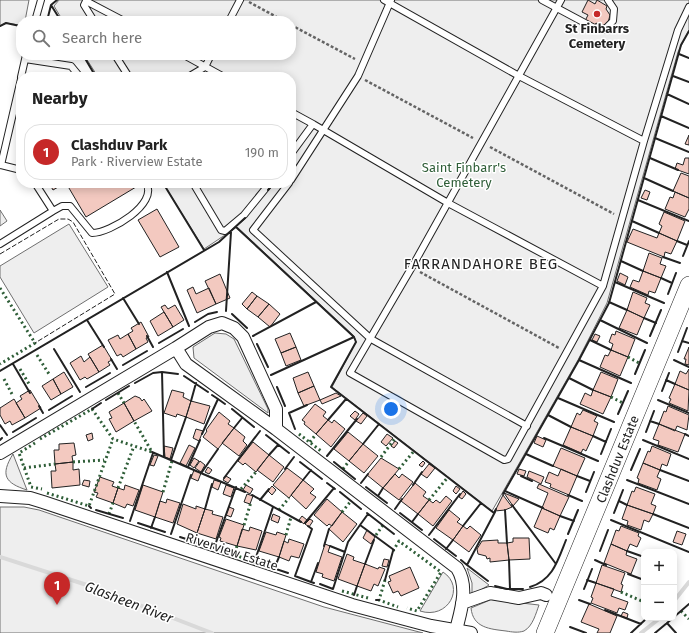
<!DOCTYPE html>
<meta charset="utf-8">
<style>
:root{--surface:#fff;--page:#f2f2f2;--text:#222;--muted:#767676;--line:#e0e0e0;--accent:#c62828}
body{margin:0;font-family:"Fira Sans",sans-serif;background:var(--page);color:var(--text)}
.controls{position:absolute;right:12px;bottom:12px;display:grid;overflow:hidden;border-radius:8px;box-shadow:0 2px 10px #0003}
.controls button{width:36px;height:36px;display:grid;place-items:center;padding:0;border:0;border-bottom:1px solid var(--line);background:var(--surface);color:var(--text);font:20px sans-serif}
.you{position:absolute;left:391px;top:409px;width:14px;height:14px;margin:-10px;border:3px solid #fff;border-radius:50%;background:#1a73e8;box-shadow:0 0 0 6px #1a73e833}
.badge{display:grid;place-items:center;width:26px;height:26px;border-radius:50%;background:var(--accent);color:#fff;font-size:13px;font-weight:700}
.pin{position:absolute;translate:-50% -33px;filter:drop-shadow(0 1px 2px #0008)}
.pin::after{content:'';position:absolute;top:21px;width:14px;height:12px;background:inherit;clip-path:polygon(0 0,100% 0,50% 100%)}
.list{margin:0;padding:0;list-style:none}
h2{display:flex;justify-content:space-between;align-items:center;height:52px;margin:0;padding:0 16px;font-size:17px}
h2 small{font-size:13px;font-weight:400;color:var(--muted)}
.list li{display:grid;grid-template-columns:26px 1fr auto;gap:12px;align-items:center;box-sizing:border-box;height:56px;margin:0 8px 8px;padding:0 8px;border:1px solid var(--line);border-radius:16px}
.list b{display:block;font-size:15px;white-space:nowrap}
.list p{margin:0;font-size:13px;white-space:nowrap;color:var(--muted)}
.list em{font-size:13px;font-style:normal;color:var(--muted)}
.icon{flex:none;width:22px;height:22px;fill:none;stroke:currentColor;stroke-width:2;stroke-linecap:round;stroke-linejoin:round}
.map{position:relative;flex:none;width:689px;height:633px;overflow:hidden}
.search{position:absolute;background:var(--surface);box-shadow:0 2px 10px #0003;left:16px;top:16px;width:280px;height:44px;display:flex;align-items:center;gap:10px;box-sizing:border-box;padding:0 14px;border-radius:16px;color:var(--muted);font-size:15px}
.panel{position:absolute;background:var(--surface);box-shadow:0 2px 10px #0003;left:16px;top:72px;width:280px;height:116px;border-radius:16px}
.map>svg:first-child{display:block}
</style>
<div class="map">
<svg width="689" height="633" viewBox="0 0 689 633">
<rect width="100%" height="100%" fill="#fff"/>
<path fill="#eee" stroke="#6f6f6f" d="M 0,0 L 29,0 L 25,21 L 21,21 L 21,33 L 18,32 L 19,25 L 6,23 L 0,26 Z
M 59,0 L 689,0 L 689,30 L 678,52 L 607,303 L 578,360 L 492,511 L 332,387 L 356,342 L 354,336 L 237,227 L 204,249 L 163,183 L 291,183 L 291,77 L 98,77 L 84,55 L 291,55 L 291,21 L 63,21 L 54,6 Z
M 0,210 L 7,221 L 0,226 Z
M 69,224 L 108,287 L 34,333 L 0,277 L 0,266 Z
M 215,333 L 226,334 L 234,339 L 268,409 L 268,413 L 194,358 L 193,347 Z
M 13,454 L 27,490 C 5,483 0,475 13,454 Z
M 0,507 L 24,507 L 39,510 L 324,607 L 423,633 L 0,633 Z
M 467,568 L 489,585 L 472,595 L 472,583 Z
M 443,572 C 466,587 448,620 420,611 Z
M 495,598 L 504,601 L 539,605 C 536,613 533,626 524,631 C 518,633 512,632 506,631 C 490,629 473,628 471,608 Z"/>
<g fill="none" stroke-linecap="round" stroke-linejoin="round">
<path stroke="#d9d9d9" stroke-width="4" d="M 0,557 L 90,586 L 212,633
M 674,601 L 689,582
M 641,633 L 660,618"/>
</g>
<path fill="#f3c9c0" stroke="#222" d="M 588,0 L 595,4 L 597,0 L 607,6 L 606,9 L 610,15 L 608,23 L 601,26 L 596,23 L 593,28 L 584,23 L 588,15 L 582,12 Z
M 689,135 L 689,145 L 685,144 Z
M 685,158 L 689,158 L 689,174 L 675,169 L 677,163 L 683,165 Z
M 681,173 L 689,176 L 689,198 L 673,191 Z
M 49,183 L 65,183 L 53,190 Z
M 66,183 L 140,183 L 141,184 L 86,217 Z
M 645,190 L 650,192 L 647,200 L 641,198 Z
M 675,192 L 689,198 L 689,209 L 685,217 L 665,209 L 670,197 L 673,198 Z
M 157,209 L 179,247 L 160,257 L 138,220 Z
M 664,212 L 685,221 L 677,241 L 659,233 L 662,226 L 659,224 Z
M 633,229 L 657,238 L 659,233 L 677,241 L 671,254 L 665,252 L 664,257 L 627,242 Z
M 649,253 L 662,258 L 660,264 L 666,266 L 661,278 L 643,271 Z
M 643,271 L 661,278 L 655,293 L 649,291 L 648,295 L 630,287 L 633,280 L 639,282 Z
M 620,273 L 628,277 L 625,285 L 617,281 Z
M 220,274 L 230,298 L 216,304 L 205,281 Z
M 193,287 L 196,294 L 209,288 L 216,304 L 197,313 L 187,290 Z
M 252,292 L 257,296 L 247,309 L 242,304 Z
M 633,292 L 647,298 L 645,303 L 650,305 L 644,318 L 627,310 Z
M 257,296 L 269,304 L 258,317 L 247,309 Z
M 269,304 L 280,314 L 270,327 L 258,317 Z
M 165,305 L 168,309 L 175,305 L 184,320 L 173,327 L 161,307 Z
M 627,310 L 644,318 L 637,335 L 619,328 Z
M 164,312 L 173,327 L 158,336 L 150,321 Z
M 141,322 L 149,337 L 146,338 L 148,342 L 136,349 L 128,334 L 133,331 L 131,328 Z
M 616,331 L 635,339 L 628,357 L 611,350 L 613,344 L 609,342 L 612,334 L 615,335 Z
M 290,333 L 296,347 L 281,353 L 275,339 Z
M 128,334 L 136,349 L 123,357 L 121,354 L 117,356 L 108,340 L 118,335 L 120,339 Z
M 595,334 L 600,336 L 597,342 L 592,340 Z
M 103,345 L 112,360 L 108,362 L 110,365 L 99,372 L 88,354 Z
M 296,347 L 301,360 L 286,366 L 281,353 Z
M 689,347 L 689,365 L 685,364 L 686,359 L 684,359 Z
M 611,350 L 628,357 L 620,376 L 600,367 L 605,355 L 608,356 Z
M 81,356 L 84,362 L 90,357 L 99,372 L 87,379 L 85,377 L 80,380 L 70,363 Z
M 689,369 L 689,390 L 675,384 L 680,371 L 686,374 Z
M 64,372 L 73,387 L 61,394 L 53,379 Z
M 308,372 L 314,386 L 298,393 L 293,378 Z
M 601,372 L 618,379 L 611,397 L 593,390 Z
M 53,379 L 61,394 L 51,400 L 42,386 Z
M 675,384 L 689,390 L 688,411 L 669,403 L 671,399 L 669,398 Z
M 314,386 L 320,400 L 304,406 L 298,393 Z
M 30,390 L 41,408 L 25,418 L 16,403 L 22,399 L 20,396 Z
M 172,390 L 184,393 L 183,397 L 191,401 L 186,417 L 177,414 L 176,417 L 164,413 Z
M 593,390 L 611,397 L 603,414 L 580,404 L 585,393 L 591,396 Z
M 336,393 L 341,396 L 322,404 L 320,400 Z
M 135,396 L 140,398 L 142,401 L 144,399 L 152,411 L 134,421 L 124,403 Z
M 14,399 L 25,418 L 12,425 L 10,421 L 5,424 L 0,415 L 0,408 Z
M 191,401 L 210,406 L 204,424 L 186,417 Z
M 124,403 L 134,421 L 116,432 L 109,419 L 112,418 L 109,412 Z
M 315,404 L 326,412 L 323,416 L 328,420 L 316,434 L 304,424 L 305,422 L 302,420 Z
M 668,406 L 689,415 L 687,430 L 677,426 L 675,431 L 659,424 L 664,411 L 666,412 Z
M 583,410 L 597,416 L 594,421 L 598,423 L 593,436 L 571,427 L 577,413 L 580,415 Z
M 355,411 L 359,414 L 355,420 L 350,416 Z
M 219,412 L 230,421 L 228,424 L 234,428 L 218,449 L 203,437 L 207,431 L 206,430 Z
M 363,413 L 367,416 L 361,424 L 356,421 Z
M 328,420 L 332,423 L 334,420 L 345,429 L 331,447 L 316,434 Z
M 659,424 L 685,434 L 678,452 L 658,445 L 659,441 L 653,439 Z
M 571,427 L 593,436 L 586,451 L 583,449 L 581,453 L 563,445 Z
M 234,428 L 245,437 L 243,441 L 247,445 L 239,456 L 222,443 Z
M 196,429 L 203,431 L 199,441 L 193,438 Z
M 348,432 L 363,444 L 349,461 L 334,449 Z
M 92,433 L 93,439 L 88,441 L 86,435 Z
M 387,434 L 393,438 L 386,446 L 381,442 Z
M 537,436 L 546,440 L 543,447 L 534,443 Z
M 395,441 L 398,443 L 394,448 L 391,446 Z
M 253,442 L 269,455 L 256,472 L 245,463 L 243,465 L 238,461 Z
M 74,443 L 76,455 L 72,456 L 73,462 L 55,464 L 54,450 L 59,450 L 59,444 Z
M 363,444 L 378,456 L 364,473 L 349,461 Z
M 189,445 L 195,448 L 186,466 L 180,463 Z
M 164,446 L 173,448 L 170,459 L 165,457 Z
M 652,446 L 671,454 L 667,466 L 662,464 L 660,470 L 643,463 L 648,451 L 650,452 Z
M 561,448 L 585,458 L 577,476 L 553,466 Z
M 154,455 L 158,456 L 154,466 L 150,465 Z
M 269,455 L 284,467 L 273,482 L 257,470 Z
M 194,458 L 199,461 L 194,468 L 190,465 Z
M 381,458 L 399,469 L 383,488 L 367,475 Z
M 200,461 L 205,465 L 201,472 L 195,468 Z
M 423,461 L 425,463 L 422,467 L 419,465 Z
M 73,462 L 73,470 L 79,469 L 80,485 L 52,488 L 51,471 L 56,471 L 55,464 Z
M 643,463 L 660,470 L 657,477 L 661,479 L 657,490 L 638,483 L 639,479 L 637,478 Z
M 429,464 L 435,468 L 427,478 L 421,474 Z
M 208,467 L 212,470 L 209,474 L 205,472 Z
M 287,468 L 303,480 L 289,498 L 273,485 Z
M 519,469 L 526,471 L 524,476 L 517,474 Z
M 561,469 L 577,476 L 569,495 L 550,487 L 551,484 L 545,482 L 549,472 L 558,476 Z
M 194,470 L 201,473 L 198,481 L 191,478 Z
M 529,471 L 544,477 L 541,484 L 527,477 Z
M 395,474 L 399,478 L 402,474 L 413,482 L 399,500 L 383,488 Z
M 226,476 L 231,479 L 228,483 L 223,480 Z
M 100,477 L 114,482 L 112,486 L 118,488 L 113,503 L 96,497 L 98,493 L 94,492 Z
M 84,480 L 90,481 L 89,487 L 82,485 Z
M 214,480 L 221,482 L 218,490 L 212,487 Z
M 303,480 L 314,489 L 310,493 L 316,497 L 306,509 L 291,495 Z
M 415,483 L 426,492 L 423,496 L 429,500 L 418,514 L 401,501 Z
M 539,484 L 569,497 L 560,516 L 542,508 L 548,493 L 537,488 Z
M 125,485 L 139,490 L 133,506 L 127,504 L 125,508 L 113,503 L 118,488 L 124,490 Z
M 143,485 L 163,492 L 155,517 L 135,510 Z
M 226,485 L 234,488 L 231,497 L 223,494 Z
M 246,485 L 253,489 L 250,494 L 243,490 Z
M 272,486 L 276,490 L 272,495 L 268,491 Z
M 456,486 L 460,489 L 456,494 L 453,491 Z
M 636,487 L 655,494 L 651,504 L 656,506 L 653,514 L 627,505 L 632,491 L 634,492 Z
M 463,491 L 466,494 L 462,499 L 459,497 Z
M 504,493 L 519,499 L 513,506 Z
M 247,494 L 253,496 L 250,504 L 244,502 Z
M 503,495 L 512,507 L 505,510 L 495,511 Z
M 446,496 L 452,501 L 433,526 L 418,514 L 429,500 L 433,503 L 436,500 L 440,503 Z
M 167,499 L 180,503 L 173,523 L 155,517 L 160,501 L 166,503 Z
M 327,499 L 342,512 L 332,526 L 329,524 L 327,526 L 314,515 Z
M 183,504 L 196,509 L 196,506 L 205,509 L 197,533 L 177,524 Z
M 627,505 L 653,514 L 649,522 L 644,520 L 641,530 L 627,525 L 628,521 L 622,519 Z
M 229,507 L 234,509 L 231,517 L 226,515 Z
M 542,508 L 560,516 L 554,530 L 550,528 L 548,533 L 534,527 Z
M 205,509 L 213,511 L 212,514 L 223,517 L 216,539 L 197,533 Z
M 449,510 L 460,519 L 457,522 L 463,526 L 453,540 L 436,528 Z
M 342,512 L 357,524 L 343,542 L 329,529 Z
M 273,514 L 280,517 L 278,523 L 271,520 Z
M 302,516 L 307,520 L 304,524 L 299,520 Z
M 226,519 L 244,525 L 237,546 L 220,541 L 221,538 L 219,537 Z
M 310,519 L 313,521 L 309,527 L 305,524 Z
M 463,526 L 467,529 L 470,526 L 481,535 L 469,552 L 453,540 Z
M 621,526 L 639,533 L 638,536 L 641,538 L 637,547 L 630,544 L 627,551 L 611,544 L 616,530 L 619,531 Z
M 250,527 L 262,531 L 256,550 L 237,546 L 242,529 L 249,531 Z
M 367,530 L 375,537 L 371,544 L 363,538 Z
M 677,531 L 686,534 L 682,545 L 673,542 Z
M 266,532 L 276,535 L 277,532 L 286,535 L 279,557 L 259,551 Z
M 513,538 L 529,538 L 530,559 L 509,560 L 507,543 L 513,542 Z
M 289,539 L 304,544 L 299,558 L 291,556 L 289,561 L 279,557 L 284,541 L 288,543 Z
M 498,540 L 498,543 L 507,543 L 509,560 L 490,562 L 490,558 L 487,559 L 486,556 L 478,554 L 477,549 L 482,541 Z
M 325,544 L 330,546 L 328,552 L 342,557 L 334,581 L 322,577 L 323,574 L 316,572 Z
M 611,544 L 627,551 L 626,555 L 637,559 L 631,574 L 604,563 Z
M 347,554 L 354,557 L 353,560 L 365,564 L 357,586 L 338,579 Z
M 384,559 L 389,560 L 387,567 L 382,566 Z
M 365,564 L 378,569 L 379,567 L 385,569 L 378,586 L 374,584 L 371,591 L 357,586 Z
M 602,565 L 625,573 L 621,584 L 623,585 L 621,592 L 596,583 Z
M 410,567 L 419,588 L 401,596 L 398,591 L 393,593 L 388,582 L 391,581 L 389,576 Z
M 596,583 L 614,589 L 611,596 L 628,602 L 625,610 L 619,608 L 617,613 L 591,603 L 593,598 L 591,597 Z
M 589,604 L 617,616 L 610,633 L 597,633 L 599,629 L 581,622 Z
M 623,612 L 628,614 L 627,618 L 621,616 Z"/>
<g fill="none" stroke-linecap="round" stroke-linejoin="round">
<g stroke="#222" stroke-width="8">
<path id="lane" d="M 384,0 L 519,76 L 644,141
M 542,0 L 598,30 L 604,30 L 613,21 L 614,9 L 608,0
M 561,0 L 412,267 L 350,373 L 504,460 L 508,459 L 603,286 L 644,141 L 678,30 L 689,7
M 35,21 L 41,0
M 94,21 L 84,5 L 86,1 L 124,21
M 229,21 L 240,0
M 115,55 L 129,77
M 184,55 L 224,77
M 25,59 L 71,66 L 80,77
M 21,77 L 26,55
M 188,77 L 205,67 L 211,55
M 291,112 L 313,124 L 291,154
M 313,124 L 448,203 L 603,286
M 0,164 L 1,165 L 21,79
M 1,165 L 21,170
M 291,180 L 358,76 L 391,0
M 193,183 L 221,230 L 225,231 L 244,215 L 270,183
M 289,183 L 253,230 L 371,339 L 527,426
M 53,211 L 62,206 L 70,206 L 92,233 C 110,233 159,204 146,183
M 0,244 L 53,211 L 35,183"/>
</g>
<g stroke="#222" stroke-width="14">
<path id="street" d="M 176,348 L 209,327 L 222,323 L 234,328 L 243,337 L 276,409 L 276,429
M 0,453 L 176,348 L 186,364 L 276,429 L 457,568 C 469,587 461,610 456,630
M 0,496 L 30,498 L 43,502 L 352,605 L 431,626 L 471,633
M 462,603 L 490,593 L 519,598 L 541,593 L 546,595"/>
</g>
<g stroke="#222" stroke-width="18">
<path id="secondary" d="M 545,633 L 689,285"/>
</g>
<path stroke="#646464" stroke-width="2.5" stroke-dasharray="3 2" stroke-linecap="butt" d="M 249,2 L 284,21
M 291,25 L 355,59
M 365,80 L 473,138
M 490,147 L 614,214
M 420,272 L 559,348"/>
<use href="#lane" stroke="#fff" stroke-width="6"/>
<use href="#street" stroke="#fff" stroke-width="12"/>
<use href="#secondary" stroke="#fff" stroke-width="17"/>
<path stroke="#2f5e38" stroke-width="3" stroke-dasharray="2 3" stroke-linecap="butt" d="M 0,288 L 35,343 L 0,364
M 37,355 L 49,374
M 628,357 L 639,363
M 20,369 L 29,384
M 4,379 L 13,396
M 118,393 L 124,403
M 611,397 L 623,403
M 299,434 L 321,451
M 40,439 L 92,409 L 113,439 L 152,452 L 134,421
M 310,442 L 316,434
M 35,443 L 19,453 L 31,487 L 42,489
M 381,457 L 396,437
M 73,462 L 104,460
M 24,468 L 55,464
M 343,469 L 349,461
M 399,469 L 414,451
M 118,488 L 134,446
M 241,489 L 256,472
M 163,492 L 172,461
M 47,493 L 89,506 L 113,439
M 429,500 L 448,477
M 279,510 L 289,498
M 342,512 L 351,501
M 109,514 L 113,503
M 244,525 L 251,502
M 286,535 L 291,517
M 376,535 L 383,525
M 237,546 L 234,555 L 247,559
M 220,550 L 234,555
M 393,551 L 399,541 L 441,572 L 417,611 L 407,608
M 385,580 L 379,600 L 398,607
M 342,591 L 368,598
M 621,592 L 644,602
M 681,611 L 689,619"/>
<path stroke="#222" stroke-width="1" stroke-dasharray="5 2" stroke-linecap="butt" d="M 0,254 L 59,219 L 68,219 L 73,222 L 115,294 L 35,343"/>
<path stroke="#222" stroke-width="2" d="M 51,5 L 61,21
M 47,21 L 51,5 L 57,0
M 0,26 L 6,23 L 20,26 L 18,32 L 21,33
M 679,54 L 689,58
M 83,55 L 96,77
M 673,76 L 689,82
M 667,94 L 689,104
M 661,116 L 689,128
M 655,138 L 689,152
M 650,158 L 678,170
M 644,178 L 673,191
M 163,183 L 204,250
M 268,190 L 274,183
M 638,200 L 689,221
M 632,221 L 659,233
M 237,228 L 354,337 L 356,342 L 331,387 L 494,513 L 496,509
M 677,241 L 687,245
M 683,256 L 689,241
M 663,257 L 680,263
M 621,261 L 643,271
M 167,272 L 189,326
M 661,278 L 672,283
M 615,282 L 664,303
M 668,294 L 676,273
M 123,298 L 139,324
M 609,302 L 627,310
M 226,311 L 231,232
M 232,314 L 247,328
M 644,318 L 656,323
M 87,320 L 104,347
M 600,320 L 647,343
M 195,322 L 208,314 L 217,312
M 147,336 L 153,347
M 253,336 L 316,302
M 650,336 L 661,310
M 590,340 L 611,350
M 682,341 L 689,343
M 159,343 L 183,329
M 257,344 L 268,367
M 54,349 L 80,392
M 678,352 L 687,328
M 111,359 L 117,369
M 579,360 L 631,383
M 674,360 L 689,367
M 13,364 L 30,393
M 123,365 L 147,351
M 0,371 L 219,242 L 245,218
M 635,374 L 645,350
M 271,375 L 354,337
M 184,376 L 208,392
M 569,378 L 593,390
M 666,380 L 675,384
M 135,383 L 153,373 L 162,372
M 86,387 L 110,373
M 277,387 L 285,406
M 662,391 L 669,373
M 212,395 L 218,399
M 558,398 L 614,422
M 106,400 L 129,386
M 658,400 L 689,413
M 191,401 L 196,383
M 39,406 L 43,413
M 92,409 L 101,403
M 232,409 L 254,427
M 49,410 L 72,396
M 618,414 L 628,391
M 548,415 L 571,427
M 328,420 L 346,399
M 650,421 L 659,424
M 0,425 L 7,435
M 234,428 L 242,418
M 295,429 L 289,413 L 307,405
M 13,432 L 36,418
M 646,432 L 654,411
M 202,434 L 218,399 L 225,404
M 685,434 L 689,436
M 266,435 L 289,453
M 593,436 L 606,442
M 544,438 L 598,461
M 0,440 L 2,438
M 643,440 L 689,459
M 363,444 L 379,424
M 152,452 L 245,492
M 526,454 L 553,466
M 601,454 L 611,429
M 269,455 L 278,445
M 327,456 L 357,419
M 164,457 L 162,372 L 178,374
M 171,460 L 186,417
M 300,462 L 322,479
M 334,462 L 355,479
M 188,467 L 200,440
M 285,469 L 294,457
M 631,470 L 640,449
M 660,470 L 689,481
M 202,472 L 218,449
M 521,476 L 532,481
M 577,476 L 590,481
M 224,478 L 260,431
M 303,480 L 311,470
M 627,480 L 689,504
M 327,483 L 335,489
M 361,483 L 368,474
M 413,485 L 422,472
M 366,487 L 387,503
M 505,491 L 543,508
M 340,492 L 361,509
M 586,492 L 594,472
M 503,494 L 579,360 L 609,303 L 681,45 L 689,31
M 252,495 L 301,522
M 568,495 L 582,501
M 378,496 L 383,488
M 260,500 L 269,489
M 619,501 L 627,505
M 512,505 L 556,564
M 89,506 L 91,508
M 205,509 L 212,484
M 395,509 L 402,499
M 96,510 L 123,518
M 505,510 L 507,543
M 367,513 L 394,534
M 400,513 L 422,530
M 614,513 L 623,490
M 368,514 L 360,525 L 394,550
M 653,514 L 689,528
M 560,516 L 574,521
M 611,520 L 689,552
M 130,521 L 153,453
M 412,522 L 418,514
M 138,523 L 165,532
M 305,523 L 334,488
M 308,526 L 312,529 L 295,576 L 311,582
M 463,526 L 481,503
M 151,528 L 155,517
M 171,534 L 191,475
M 568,534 L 578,510
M 429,535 L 460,494
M 180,537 L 208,546
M 434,539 L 456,556
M 194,542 L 197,533
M 324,546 L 329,529
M 330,546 L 345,552
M 214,548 L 236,487
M 446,549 L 453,540
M 600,551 L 608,530
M 627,551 L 644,557
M 461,560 L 467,565
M 509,560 L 510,589
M 595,560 L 606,565
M 254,563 L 273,507
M 261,564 L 288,573
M 365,564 L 374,540
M 674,568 L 676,568 L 674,578
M 274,569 L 279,557
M 628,574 L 644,580
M 385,580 L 393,551
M 587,580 L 596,583
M 488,581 L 467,565 L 495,512
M 314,583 L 311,582 L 318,563
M 320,584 L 333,589 L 348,542 L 360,525
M 495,586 L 507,589 L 523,589
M 530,587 C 553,580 558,560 566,540
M 584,589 L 592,569
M 354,595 L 357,586
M 376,600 L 379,600
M 579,600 L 590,604
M 605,610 L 641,624
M 674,617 L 689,604
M 667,623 L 676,633
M 570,627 L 586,633
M 631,633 L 647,618
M 655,633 L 673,618"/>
</g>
<circle fill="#c62828" stroke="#fff" stroke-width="1.5" cx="597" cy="14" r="4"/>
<g text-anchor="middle" stroke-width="3" stroke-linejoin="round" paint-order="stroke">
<g font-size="13" font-weight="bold" fill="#222" stroke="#fff">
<text x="597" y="33">St Finbarrs<tspan x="597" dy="15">Cemetery</tspan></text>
</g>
<g font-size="13" fill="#2f5e38" stroke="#fff">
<text x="464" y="172">Saint Finbarr's<tspan x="464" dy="15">Cemetery</tspan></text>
</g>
<g font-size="13" fill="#222" stroke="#fff">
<text transform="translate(617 459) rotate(-68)" y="5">Clashduv Estate</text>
<text transform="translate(232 551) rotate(18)" y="5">Riverview Estate</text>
</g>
<g font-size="14" font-style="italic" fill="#222" stroke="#fff">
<text transform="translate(129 602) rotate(21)" y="5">Glasheen River</text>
</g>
<g font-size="15" letter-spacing="1" fill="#222" stroke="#fff">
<text x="481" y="269">FARRANDAHORE BEG</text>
</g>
</g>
</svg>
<div class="controls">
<button>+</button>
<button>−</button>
</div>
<div class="you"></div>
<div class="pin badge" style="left:57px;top:605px">1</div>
<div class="search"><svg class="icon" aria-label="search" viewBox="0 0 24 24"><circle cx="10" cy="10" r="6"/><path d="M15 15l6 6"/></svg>Search here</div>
<section class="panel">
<h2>Nearby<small></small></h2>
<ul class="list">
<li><span class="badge">1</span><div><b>Clashduv Park</b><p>Park · Riverview Estate</p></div><em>190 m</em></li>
</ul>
</section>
</div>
